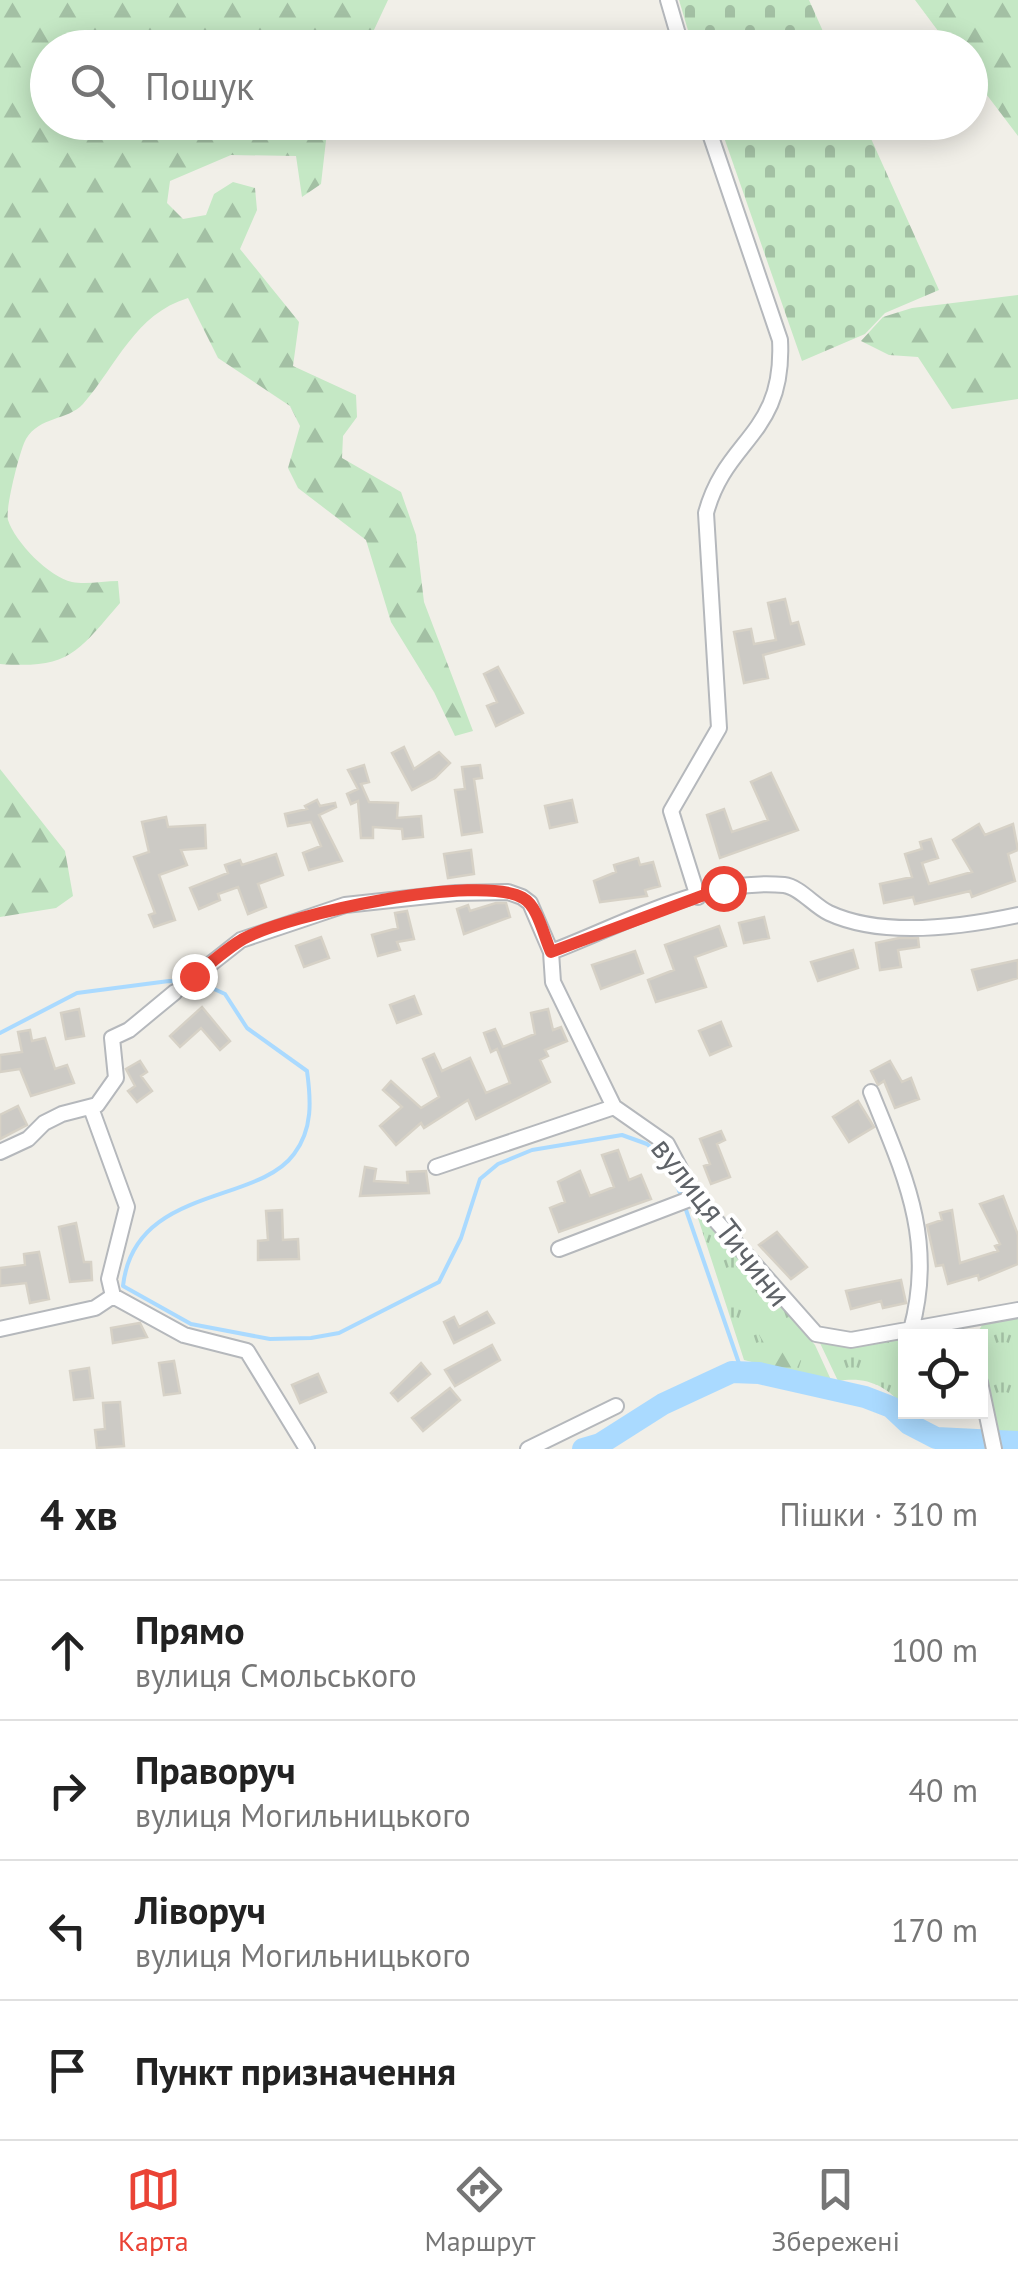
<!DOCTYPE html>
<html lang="uk">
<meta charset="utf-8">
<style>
:root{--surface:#fff;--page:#f6f6f6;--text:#222;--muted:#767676;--line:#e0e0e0;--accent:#ea4335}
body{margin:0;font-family:"PT Sans",sans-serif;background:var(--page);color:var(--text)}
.controls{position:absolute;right:30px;bottom:30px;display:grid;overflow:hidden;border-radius:0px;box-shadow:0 5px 25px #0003}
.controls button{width:90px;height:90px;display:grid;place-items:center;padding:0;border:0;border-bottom:2px solid var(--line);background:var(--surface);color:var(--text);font:50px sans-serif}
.stop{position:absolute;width:30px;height:30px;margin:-22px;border:8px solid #ea4335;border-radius:50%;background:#fff}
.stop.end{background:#ea4335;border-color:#fff;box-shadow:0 2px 10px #0008}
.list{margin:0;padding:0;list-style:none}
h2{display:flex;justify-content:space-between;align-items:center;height:130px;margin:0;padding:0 40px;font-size:42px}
h2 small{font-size:32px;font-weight:400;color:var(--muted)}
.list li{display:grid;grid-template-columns:65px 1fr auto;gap:30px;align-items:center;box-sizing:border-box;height:140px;padding:0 40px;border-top:2px solid var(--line)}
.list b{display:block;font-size:38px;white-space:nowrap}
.list p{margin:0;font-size:32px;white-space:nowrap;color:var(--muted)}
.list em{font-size:32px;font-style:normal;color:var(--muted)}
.icon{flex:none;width:55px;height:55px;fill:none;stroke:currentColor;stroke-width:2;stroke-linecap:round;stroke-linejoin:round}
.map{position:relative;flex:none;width:1018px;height:1449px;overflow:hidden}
.search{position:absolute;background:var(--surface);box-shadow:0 5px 25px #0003;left:30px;right:30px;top:30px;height:110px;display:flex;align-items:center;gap:25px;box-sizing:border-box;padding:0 35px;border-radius:55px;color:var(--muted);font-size:38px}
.sheet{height:690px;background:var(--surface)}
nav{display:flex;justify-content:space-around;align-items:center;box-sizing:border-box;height:140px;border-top:2px solid var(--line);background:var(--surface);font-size:28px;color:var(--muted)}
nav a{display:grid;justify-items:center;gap:5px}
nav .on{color:var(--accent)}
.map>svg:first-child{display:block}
</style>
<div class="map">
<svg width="1018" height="1449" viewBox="0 0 1018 1449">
<defs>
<pattern id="grass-tufts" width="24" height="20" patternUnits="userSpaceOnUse" patternTransform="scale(2.5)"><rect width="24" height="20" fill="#c5e8c5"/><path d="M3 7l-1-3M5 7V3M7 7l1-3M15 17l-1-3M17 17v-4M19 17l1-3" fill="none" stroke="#a3c0a4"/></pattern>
<pattern id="forest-firs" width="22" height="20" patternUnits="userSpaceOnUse" patternTransform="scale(2.5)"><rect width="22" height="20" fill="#c5e8c5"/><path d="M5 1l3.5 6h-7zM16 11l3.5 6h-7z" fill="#a3c0a4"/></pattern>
<pattern id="cemetery-stones" width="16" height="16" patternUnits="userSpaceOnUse" patternTransform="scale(2.5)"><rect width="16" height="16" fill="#c5e8c5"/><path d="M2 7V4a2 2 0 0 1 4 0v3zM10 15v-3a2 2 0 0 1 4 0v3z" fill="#a3c0a4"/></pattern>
</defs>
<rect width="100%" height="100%" fill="#f1efe8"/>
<path fill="url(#grass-tufts)" d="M 695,1209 L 815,1345 L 832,1382 L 744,1360 Z
M 1018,1315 L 1018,1435 L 997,1436 L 979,1330 L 984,1322 Z
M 955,1328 L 965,1336 L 906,1336 L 905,1408 C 887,1386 867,1376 838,1381 L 820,1343 L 854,1344 Z"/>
<path fill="url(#forest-firs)" d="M 0,0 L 388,0 L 366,47 L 48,48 L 48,122 L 328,123 L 321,184 L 302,197 L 296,156 L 231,155 L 170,181 L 167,203 L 183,219 L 206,215 L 214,194 L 233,182 L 255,188 L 257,210 L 240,249 L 299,322 L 293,366 L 356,395 L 357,417 L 343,436 L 342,458 L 401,492 L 416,535 L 424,602 L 473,731 L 455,736 L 434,692 L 391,622 L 366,540 L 298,488 L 288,468 L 300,426 L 290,406 L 218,358 L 188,298 C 135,314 117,365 83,404 C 67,421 40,416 26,439 C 20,449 5,509 8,520 C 15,542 49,577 72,582 C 86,585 104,581 118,581 L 120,603 C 77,653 69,669 0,664 Z
M 915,0 L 1018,0 L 1018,136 L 971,74 L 970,48 L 950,47 Z
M 1018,295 L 1018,399 L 952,409 L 918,357 L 889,355 L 861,341 L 883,317 L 912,308 Z
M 0,769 L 65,851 L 73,896 L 56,908 L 0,917 Z
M 763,1323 L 804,1352 L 796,1370 L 787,1375 L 777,1371 L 759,1335 Z"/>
<path fill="url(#cemetery-stones)" d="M 679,0 L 809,0 L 830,47 L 693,47 Z
M 719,123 L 864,123 L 939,290 L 885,313 L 865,334 L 802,361 Z"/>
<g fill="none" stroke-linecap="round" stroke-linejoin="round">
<path stroke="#aadaff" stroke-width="4" d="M 0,1033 L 77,993 L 169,981 L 201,983 L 225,994 L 247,1028 L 307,1071 C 311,1100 313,1129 294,1154 C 257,1205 134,1186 123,1286 L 191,1324 L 270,1339 L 311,1338 L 339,1333 L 439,1282 L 461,1238 L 480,1179 L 498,1164 L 532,1150 L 622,1135 L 647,1144 L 667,1161 L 682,1198
M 685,1207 L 742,1372"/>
<path stroke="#aadaff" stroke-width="22" d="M 583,1449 L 600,1444 L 663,1404 L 732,1372 L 759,1373 L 865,1397 L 891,1407 L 909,1424 L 936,1438 L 1018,1442"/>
</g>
<path fill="#cccac5" stroke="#d6d1c6" stroke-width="2.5" d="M 785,599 L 791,624 L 798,622 L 804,644 L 763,655 L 768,678 L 744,683 L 734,632 L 751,629 L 754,644 L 776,640 L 768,603 Z
M 498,667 L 523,713 L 496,726 L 487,706 L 497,702 L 484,674 Z
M 404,747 L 414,769 L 439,752 L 450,763 L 435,778 L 412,790 L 392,753 Z
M 364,765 L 369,782 L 361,784 L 369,802 L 398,803 L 397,818 L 421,816 L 423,837 L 403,839 L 402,829 L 373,827 L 373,838 L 361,838 L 358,801 L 351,804 L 347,794 L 358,789 L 348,770 Z
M 480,765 L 482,778 L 474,779 L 482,832 L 462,835 L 455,790 L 465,789 L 462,767 Z
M 771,773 L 798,830 L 720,858 L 707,815 L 724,809 L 732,832 L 768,820 L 751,782 Z
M 317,800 L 320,806 L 335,803 L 336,807 L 319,815 L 342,861 L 309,870 L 303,853 L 321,846 L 311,822 L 288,826 L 285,814 L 307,809 L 305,806 Z
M 572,800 L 577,822 L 550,828 L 545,806 Z
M 166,817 L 168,827 L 205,825 L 206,848 L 181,850 L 187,865 L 159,875 L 175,920 L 154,927 L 149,915 L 155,913 L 134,857 L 149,852 L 142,822 Z
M 979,824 L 985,835 L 1013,824 L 1018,850 L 1008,854 L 1015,881 L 972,897 L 970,891 L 915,904 L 913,897 L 884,903 L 880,884 L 912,877 L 905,854 L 922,849 L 920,842 L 931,839 L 938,858 L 922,863 L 929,884 L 972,872 L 953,840 Z
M 471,850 L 474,874 L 448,878 L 444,854 Z
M 276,854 L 283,875 L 258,884 L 266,907 L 248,914 L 238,887 L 218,894 L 220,900 L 199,909 L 190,888 L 228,873 L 225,865 L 240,860 L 242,865 Z
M 638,858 L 640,865 L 653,862 L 660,886 L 645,890 L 647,896 L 600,902 L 594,881 L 616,872 L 614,865 Z
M 496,903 L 506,903 L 510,917 L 464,934 L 457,909 L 468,905 L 470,911 Z
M 407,911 L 414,939 L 397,942 L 400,950 L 378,956 L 372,935 L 398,928 L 395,913 Z
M 764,917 L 769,938 L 744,943 L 739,923 Z
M 719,926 L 726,946 L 695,957 L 706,987 L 656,1002 L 648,980 L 674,970 L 665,945 Z
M 321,937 L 329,958 L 304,967 L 296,946 Z
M 899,938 L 918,938 L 919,947 L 898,950 L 901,967 L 880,970 L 876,943 Z
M 853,950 L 858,968 L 818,981 L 811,962 Z
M 635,951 L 643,973 L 601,989 L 592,965 Z
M 1018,960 L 1018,978 L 978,990 L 972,970 Z
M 414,996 L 421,1014 L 397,1023 L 390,1005 Z
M 202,1007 L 230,1041 L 220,1050 L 201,1028 L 180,1047 L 170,1036 Z
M 79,1009 L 84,1036 L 66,1039 L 61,1013 Z
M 548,1009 L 553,1030 L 561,1027 L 567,1041 L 545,1050 L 548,1056 L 540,1060 L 550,1082 L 476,1119 L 468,1100 L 424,1128 L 421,1123 L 396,1145 L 380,1126 L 402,1107 L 383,1090 L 391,1081 L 421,1108 L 439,1097 L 423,1059 L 434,1054 L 442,1071 L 470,1058 L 486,1093 L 510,1083 L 497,1049 L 491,1052 L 484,1033 L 495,1029 L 503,1047 L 535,1034 L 531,1013 Z
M 721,1022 L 731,1046 L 710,1055 L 699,1031 Z
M 30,1030 L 32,1041 L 45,1038 L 55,1069 L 67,1065 L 74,1083 L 31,1096 L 20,1069 L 0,1072 L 0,1055 L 22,1052 L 18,1032 Z
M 140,1061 L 147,1072 L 141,1076 L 152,1091 L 137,1102 L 128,1091 L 135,1086 L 126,1069 Z
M 890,1061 L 902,1082 L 911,1078 L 919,1099 L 895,1108 L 884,1081 L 878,1085 L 871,1071 Z
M 858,1101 L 874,1127 L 849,1142 L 833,1117 Z
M 18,1106 L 27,1125 L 0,1139 L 0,1115 Z
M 721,1131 L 725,1140 L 717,1144 L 730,1177 L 711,1184 L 704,1166 L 710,1164 L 700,1139 Z
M 618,1150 L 629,1180 L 641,1175 L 651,1199 L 559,1232 L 550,1208 L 565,1202 L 558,1182 L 580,1171 L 590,1196 L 614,1187 L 602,1155 Z
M 365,1167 L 376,1169 L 374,1181 L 408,1183 L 407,1172 L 426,1171 L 429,1193 L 360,1196 Z
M 1003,1196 L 1018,1235 L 1018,1264 L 979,1280 L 978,1275 L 948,1284 L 943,1265 L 936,1266 L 927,1225 L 942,1220 L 940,1213 L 952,1210 L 960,1263 L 998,1251 L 995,1246 L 1000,1244 L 980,1204 Z
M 282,1210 L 283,1240 L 298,1239 L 299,1259 L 258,1260 L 258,1241 L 268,1240 L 266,1211 Z
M 76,1223 L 84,1262 L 91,1262 L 92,1280 L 70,1282 L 59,1227 Z
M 777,1232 L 807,1267 L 791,1279 L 759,1245 Z
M 39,1252 L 49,1299 L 30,1303 L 26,1283 L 0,1286 L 0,1268 L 25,1265 L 24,1254 Z
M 901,1280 L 906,1303 L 883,1308 L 881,1301 L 851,1309 L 846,1291 Z
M 487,1312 L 494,1323 L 454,1343 L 444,1322 L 454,1317 L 459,1327 Z
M 140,1323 L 147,1337 L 113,1343 L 111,1328 Z
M 492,1345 L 500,1360 L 455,1386 L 445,1370 Z
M 174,1361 L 180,1393 L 164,1395 L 159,1363 Z
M 421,1363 L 430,1374 L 398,1401 L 391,1393 Z
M 89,1368 L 93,1398 L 74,1400 L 70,1371 Z
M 318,1374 L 326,1392 L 300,1403 L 292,1385 Z
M 450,1388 L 460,1400 L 423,1431 L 412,1418 Z
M 120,1402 L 124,1446 L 97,1448 L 95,1430 L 105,1429 L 103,1403 Z"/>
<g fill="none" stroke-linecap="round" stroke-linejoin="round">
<g stroke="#b5b8bc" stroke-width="18">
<path id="minor" d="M 668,0 L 682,48
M 698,897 L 671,811 L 719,728 L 706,513 C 726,438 785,435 780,340 L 706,122
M 551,952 C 623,925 705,877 784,885 C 800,887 814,906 829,913 C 883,938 962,927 1018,915
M 194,977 L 241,940 L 345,905 L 456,893 L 508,892 L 522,897 L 530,903 L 551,952 L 553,982 L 614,1107 L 667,1144 L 695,1197 L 816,1334 L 851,1340 L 1018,1310
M 871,1092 C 904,1174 936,1239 911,1330
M 91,1108 L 127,1207 L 109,1279 L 113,1296 L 184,1335 L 247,1351 L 307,1449
M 0,1152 L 28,1139 L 44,1123 L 62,1114 L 97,1105 L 116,1078 L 112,1038 L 129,1030 L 175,992
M 436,1167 L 614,1107
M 559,1249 L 695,1197
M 0,1329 L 95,1308 L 113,1296
M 980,1382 L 994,1449
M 528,1449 L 616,1406"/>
</g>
<use href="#minor" stroke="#fff" stroke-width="14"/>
</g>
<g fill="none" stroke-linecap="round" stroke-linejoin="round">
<path stroke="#ea4335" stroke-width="12" d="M 194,976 C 210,964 226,949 243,939 C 288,914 480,873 523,898 C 538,906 544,937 551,952 L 723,888"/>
</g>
<g text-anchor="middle" stroke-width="8" stroke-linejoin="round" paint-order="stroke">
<g font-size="32" fill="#5f6368" stroke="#fff">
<text transform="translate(721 1222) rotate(52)" y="11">вулиця Тичини</text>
</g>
</g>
</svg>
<div class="controls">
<button><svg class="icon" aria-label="locate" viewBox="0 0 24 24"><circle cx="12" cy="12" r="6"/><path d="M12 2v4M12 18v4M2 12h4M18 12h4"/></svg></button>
</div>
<div class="stop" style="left:723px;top:888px"></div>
<div class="stop end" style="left:194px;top:976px"></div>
<div class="search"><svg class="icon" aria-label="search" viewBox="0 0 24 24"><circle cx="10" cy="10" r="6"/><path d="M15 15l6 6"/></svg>Пошук</div>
</div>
<section class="sheet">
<h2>4 хв<small>Пішки · 310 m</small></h2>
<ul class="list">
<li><svg class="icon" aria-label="ahead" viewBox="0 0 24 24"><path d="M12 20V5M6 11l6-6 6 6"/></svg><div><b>Прямо</b><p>вулиця Смольського</p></div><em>100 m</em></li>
<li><svg class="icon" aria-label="right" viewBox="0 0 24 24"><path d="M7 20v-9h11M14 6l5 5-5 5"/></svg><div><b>Праворуч</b><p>вулиця Могильницького</p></div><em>40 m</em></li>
<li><svg class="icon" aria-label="left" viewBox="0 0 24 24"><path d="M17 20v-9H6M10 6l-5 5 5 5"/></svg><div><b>Ліворуч</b><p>вулиця Могильницького</p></div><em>170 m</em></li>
<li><svg class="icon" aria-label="arrive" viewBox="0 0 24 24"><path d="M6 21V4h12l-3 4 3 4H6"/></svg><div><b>Пункт призначення</b></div></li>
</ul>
</section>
<nav>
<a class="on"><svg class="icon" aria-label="map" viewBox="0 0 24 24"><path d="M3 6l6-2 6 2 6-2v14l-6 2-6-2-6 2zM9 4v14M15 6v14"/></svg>Карта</a>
<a><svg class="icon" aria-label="directions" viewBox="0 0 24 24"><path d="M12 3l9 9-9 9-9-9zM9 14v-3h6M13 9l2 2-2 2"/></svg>Маршрут</a>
<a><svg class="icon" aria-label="saved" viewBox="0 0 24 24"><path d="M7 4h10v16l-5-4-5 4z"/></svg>Збережені</a>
</nav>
